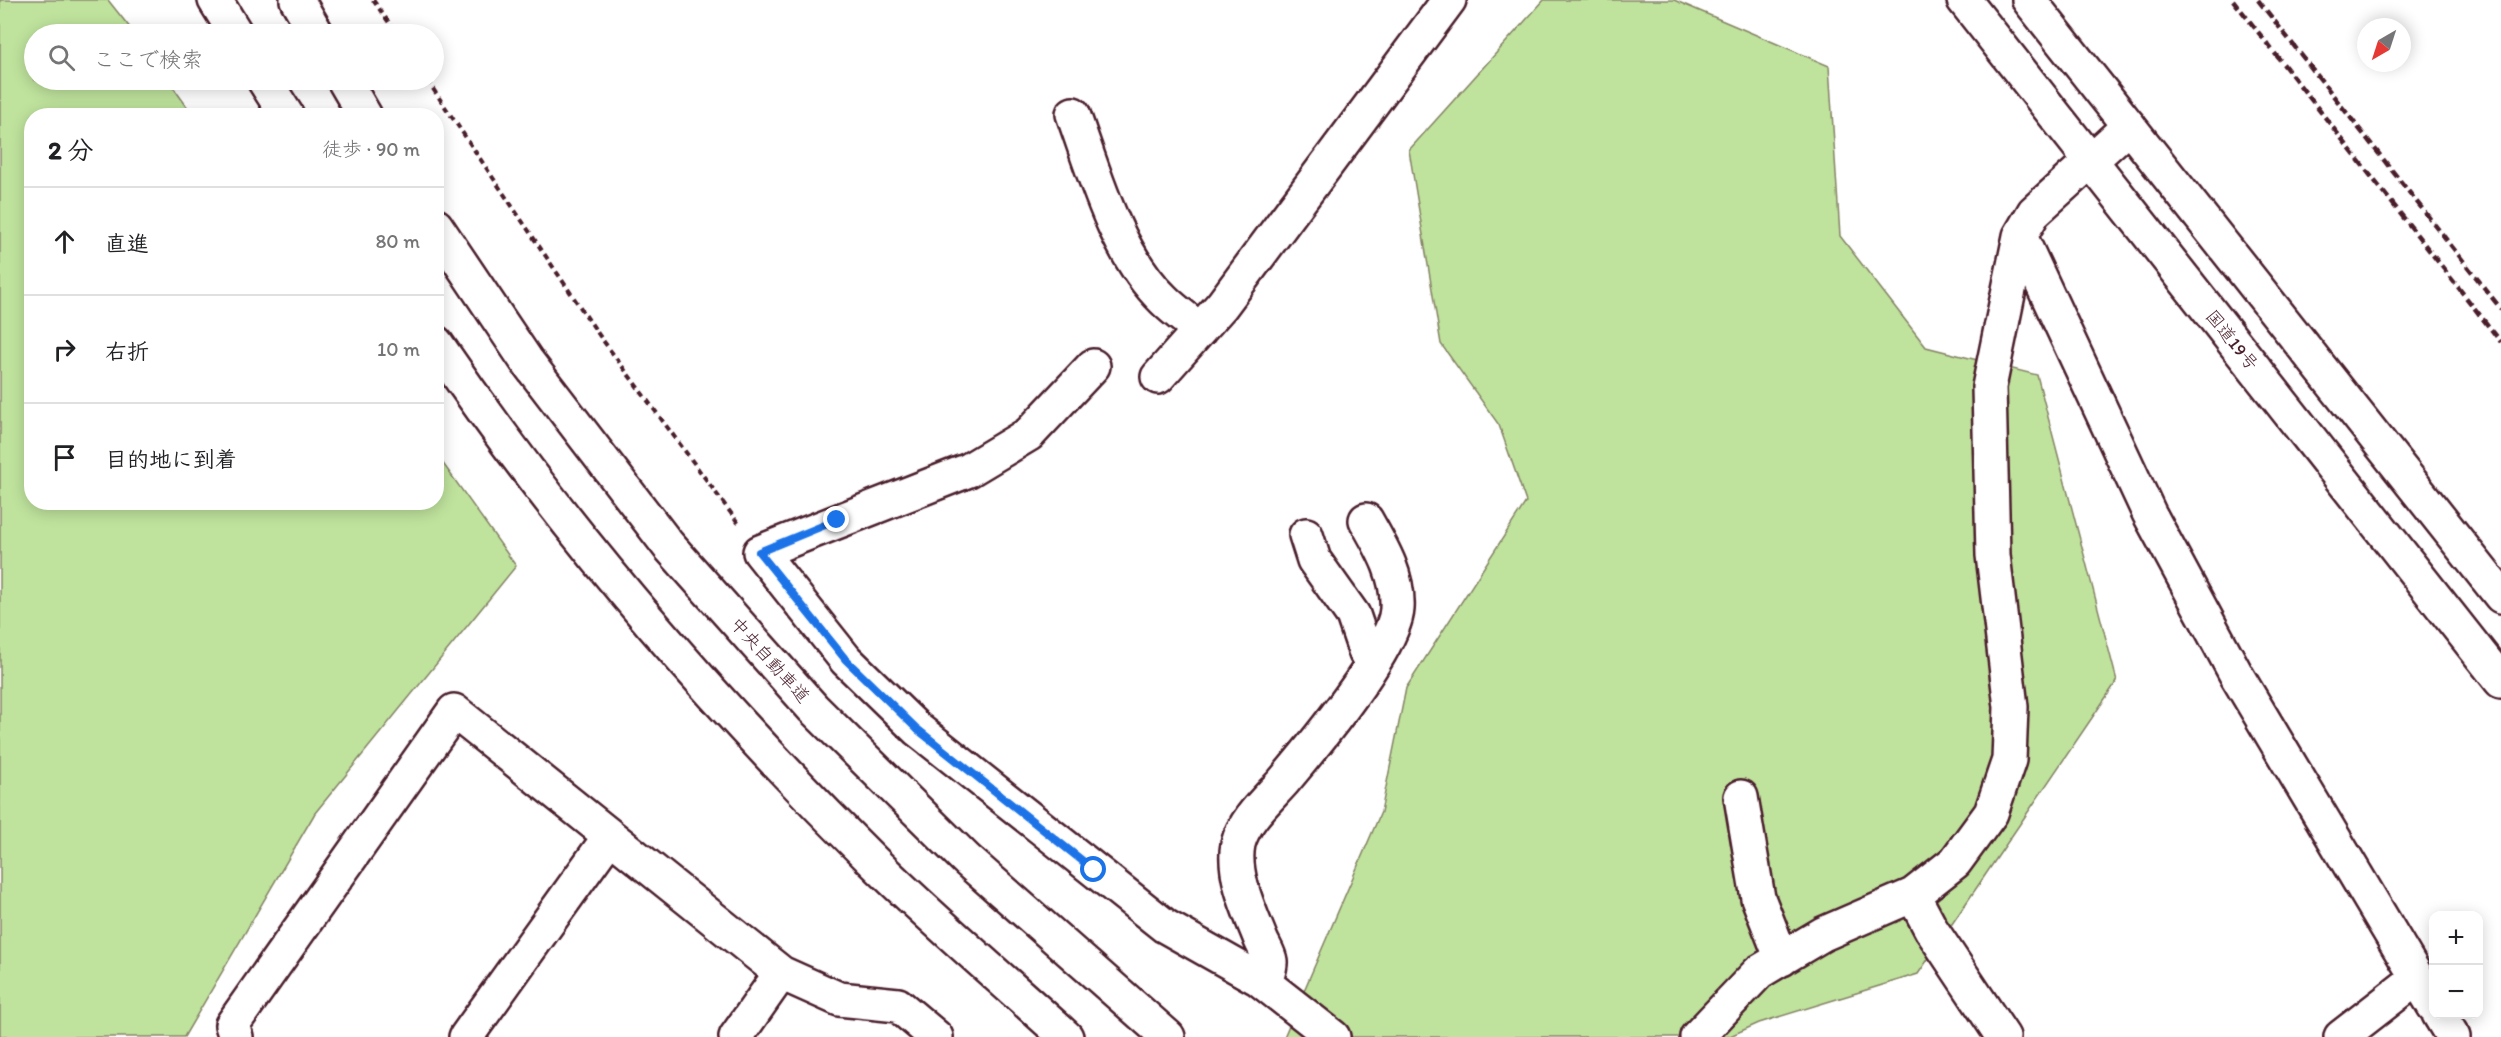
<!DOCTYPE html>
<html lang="ja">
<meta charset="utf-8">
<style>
:root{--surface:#fff;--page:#f2f2f2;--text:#202124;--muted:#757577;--line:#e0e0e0}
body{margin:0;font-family:Itim,"Klee One",sans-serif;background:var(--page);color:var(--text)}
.controls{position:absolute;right:18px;bottom:18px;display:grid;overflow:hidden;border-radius:12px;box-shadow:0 3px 15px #0003}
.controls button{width:54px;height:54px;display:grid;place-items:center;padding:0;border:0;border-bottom:2px solid var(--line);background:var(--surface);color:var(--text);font:30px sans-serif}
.compass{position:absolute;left:2357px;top:18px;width:54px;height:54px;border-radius:50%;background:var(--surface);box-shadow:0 3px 15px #0003;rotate:219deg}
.stop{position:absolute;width:18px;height:18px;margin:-14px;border:4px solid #1a73e8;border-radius:50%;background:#fff}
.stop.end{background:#1a73e8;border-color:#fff;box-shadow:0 2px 6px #0008}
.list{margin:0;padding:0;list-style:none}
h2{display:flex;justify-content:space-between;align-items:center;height:78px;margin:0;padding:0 24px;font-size:26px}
h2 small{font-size:20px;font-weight:400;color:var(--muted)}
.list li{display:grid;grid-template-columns:39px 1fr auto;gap:18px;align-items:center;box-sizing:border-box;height:108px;padding:0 24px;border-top:2px solid var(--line)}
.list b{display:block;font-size:22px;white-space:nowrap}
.list em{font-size:20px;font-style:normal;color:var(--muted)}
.icon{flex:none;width:33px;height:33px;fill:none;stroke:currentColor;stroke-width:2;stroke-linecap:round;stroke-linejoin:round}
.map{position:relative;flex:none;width:2501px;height:1037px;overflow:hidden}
.search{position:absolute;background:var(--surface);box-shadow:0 3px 15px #0003;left:24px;top:24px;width:420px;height:66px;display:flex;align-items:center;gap:15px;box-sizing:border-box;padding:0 21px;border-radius:33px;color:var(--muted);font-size:22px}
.panel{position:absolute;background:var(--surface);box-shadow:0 3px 15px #0003;left:24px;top:108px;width:420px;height:402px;border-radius:24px}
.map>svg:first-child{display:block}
</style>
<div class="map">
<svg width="2501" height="1037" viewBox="0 0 2501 1037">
<rect width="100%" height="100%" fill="#fff"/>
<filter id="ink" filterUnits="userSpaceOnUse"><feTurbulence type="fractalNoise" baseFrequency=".0167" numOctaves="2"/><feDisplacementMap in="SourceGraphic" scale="12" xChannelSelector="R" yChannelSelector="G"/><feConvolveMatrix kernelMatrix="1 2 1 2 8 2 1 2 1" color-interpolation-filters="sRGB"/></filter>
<g filter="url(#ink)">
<path fill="#bfe39d" stroke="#848164" stroke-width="1.5" d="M 0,0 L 108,0 L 135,34 L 34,34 L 34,80 L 168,80 L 193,115 L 32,116 L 32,502 L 436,502 L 437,455 L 516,566 L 315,813 L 184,1037 L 0,1037 Z
M 1544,0 L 1674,0 L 1829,66 L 1840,236 L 1926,347 L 2037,375 L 2117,681 L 1918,974 L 1759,1023 L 1728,1037 L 1284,1037 L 1381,812 L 1406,688 L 1526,502 L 1499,425 L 1441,344 L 1409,150 Z"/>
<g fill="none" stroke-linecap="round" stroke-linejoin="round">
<g stroke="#4a1f2b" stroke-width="38">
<path id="minor" d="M 1073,114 C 1095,175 1116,254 1164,300 C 1175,311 1188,320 1200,330
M 2020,236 L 2149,513 L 2237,676 L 2434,1006
M 1093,366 L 1029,434 L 969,470 L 760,552 L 846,660 L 917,729 L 1165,926 L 1259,979 L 1333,1037
M 1158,377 L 1222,305 L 1449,0
M 1306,535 L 1314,560 L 1353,615 L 1366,653 L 1373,663
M 1741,797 L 1758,898 L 1782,959
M 1913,895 L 1931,929 L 2003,1037
M 1265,983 C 1266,977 1271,968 1270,961 C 1269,954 1264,947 1261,940 C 1250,912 1232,875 1238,844 C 1244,820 1267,800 1283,782 C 1311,749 1395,648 1397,609 C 1399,576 1382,548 1366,520
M 2439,1014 L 2453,1037
M 236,1037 L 232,1025 L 454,711 L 781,973
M 466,1037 L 610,836
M 736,1037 L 781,973 L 839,999 L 898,1005 L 936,1037
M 1697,1037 L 1759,972 L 1823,934 L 1913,895 L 1955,862 L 1991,813 L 2009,760 L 2011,707 L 1993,555 L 1989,387 L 2020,236 L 2034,212 L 2129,126
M 2341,1037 L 2417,978"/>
</g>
<g stroke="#4a1f2b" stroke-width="38">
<path id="highway" d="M 215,0 L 236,34
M 297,0 L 317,34
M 1964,0 L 2501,681
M 2029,0 L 2501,596
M 264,80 L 287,116
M 344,80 L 365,116
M 436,226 L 526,360 L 668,545 L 813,708 L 967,860 L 1168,1037
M 436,343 C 564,531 713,703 874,862 C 936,923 1002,979 1066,1037"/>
</g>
<path stroke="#4a1f2b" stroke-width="4" stroke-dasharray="6 4.5" stroke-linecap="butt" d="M 373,0 L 397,34
M 427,80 L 599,335 L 739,524"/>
<use href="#minor" stroke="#fff" stroke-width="33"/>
<use href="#highway" stroke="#fff" stroke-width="33"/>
<path stroke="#4a1f2b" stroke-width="4.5" stroke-dasharray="9 4.5" stroke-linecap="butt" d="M 2233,0 L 2501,342
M 2258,0 L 2501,309"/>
</g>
</g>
<g fill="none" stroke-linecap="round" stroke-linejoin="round" filter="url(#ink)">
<path stroke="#1a73e8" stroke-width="8" d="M 837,520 L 759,552 L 846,660 L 917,729 L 1094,870"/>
</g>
<g text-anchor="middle" stroke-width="4.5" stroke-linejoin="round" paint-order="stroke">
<g font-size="18" fill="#4a1f2b" stroke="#fff">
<text transform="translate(2232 340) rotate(51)" y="6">国道19号</text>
<text transform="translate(770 660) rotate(48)" y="6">中央自動車道</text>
</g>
</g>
</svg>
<div class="controls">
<button>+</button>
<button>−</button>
</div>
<svg class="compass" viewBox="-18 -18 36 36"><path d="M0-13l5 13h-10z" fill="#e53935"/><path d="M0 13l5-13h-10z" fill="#757577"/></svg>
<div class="stop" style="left:1094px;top:870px"></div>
<div class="stop end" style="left:837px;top:520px"></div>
<div class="search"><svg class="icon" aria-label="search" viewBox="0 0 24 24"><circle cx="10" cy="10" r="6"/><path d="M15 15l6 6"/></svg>ここで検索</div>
<section class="panel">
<h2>2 分<small>徒歩 · 90 m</small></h2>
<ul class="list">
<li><svg class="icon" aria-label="ahead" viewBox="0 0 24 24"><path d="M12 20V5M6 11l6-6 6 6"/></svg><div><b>直進</b></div><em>80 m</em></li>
<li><svg class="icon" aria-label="right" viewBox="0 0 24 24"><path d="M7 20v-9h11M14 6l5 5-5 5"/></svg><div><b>右折</b></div><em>10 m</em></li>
<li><svg class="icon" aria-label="arrive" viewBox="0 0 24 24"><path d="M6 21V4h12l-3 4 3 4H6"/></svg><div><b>目的地に到着</b></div></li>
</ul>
</section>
</div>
